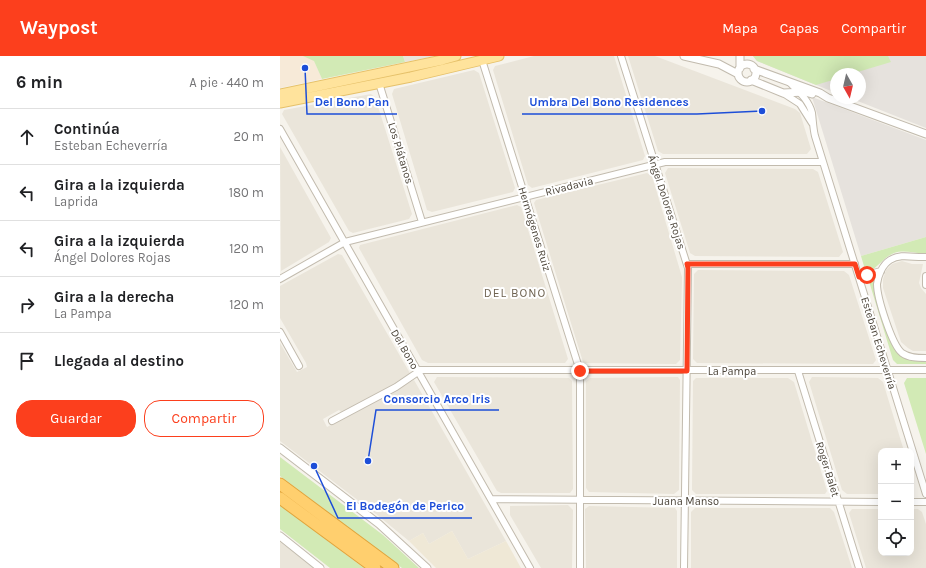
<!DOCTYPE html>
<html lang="es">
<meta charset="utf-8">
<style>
:root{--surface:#fff;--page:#f2f2f2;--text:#202124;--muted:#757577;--line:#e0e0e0;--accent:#fc3f1d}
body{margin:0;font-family:Karla,sans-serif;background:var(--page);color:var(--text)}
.controls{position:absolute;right:12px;bottom:12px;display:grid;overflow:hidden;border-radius:8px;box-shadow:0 4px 16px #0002}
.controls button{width:36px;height:36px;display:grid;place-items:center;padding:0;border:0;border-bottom:1px solid var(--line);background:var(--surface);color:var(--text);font:20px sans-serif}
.compass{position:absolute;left:550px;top:12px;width:36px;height:36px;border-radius:50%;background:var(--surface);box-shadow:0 4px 16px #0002;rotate:172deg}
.stop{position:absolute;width:12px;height:12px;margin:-9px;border:3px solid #fc3f1d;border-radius:50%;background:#fff}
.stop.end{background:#fc3f1d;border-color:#fff;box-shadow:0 1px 4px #0008}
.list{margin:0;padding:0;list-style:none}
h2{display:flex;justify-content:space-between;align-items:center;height:52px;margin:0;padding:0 16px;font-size:17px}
h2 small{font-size:13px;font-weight:400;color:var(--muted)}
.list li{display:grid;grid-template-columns:26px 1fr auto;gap:12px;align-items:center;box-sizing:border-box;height:56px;padding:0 16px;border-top:1px solid var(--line)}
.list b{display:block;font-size:15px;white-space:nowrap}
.list p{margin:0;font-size:13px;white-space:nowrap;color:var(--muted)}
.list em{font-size:13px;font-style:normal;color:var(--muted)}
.actions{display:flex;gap:8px;padding:12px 16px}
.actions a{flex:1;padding:9px 0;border:1px solid var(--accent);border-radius:16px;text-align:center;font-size:14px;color:var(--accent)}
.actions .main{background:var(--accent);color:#fff}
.icon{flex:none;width:22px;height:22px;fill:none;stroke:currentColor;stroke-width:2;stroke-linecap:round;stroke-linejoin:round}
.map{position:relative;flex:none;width:646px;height:512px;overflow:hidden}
header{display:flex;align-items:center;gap:24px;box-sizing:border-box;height:56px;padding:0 20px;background:var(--accent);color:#fff}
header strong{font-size:19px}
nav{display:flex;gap:22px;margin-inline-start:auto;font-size:14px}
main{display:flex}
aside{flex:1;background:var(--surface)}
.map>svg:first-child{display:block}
</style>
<header>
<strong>Waypost</strong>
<nav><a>Mapa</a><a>Capas</a><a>Compartir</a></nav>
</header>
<main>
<aside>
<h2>6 min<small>A pie · 440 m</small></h2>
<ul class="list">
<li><svg class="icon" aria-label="ahead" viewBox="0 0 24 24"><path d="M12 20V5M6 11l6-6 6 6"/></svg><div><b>Continúa</b><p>Esteban Echeverría</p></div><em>20 m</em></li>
<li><svg class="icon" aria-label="left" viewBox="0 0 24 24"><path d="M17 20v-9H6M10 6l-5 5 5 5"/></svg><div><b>Gira a la izquierda</b><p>Laprida</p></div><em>180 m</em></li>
<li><svg class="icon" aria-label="left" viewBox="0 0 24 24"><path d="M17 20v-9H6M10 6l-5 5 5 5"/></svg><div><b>Gira a la izquierda</b><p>Ángel Dolores Rojas</p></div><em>120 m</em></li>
<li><svg class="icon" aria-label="right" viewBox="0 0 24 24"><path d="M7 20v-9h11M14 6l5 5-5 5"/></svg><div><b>Gira a la derecha</b><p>La Pampa</p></div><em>120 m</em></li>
<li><svg class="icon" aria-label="arrive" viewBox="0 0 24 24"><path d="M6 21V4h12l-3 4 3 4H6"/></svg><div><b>Llegada al destino</b></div></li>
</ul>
<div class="actions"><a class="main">Guardar</a><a>Compartir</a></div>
</aside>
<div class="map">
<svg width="646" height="512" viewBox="0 0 646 512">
<rect width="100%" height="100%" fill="#f6f3ec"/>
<path fill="#eae5da" d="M 123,0 L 156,0 L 125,6 Z
M 254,0 L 334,0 L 365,100 L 363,104 L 252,132 L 248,129 L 213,14 L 215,10 Z
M 348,0 L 375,0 L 515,53 L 520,57 L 531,93 L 527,98 L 383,98 L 378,95 Z
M 194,14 L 199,17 L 235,132 L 233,136 L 152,156 L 147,154 L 112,38 L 114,33 Z
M 91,38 L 95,41 L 132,158 L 129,163 L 73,177 L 69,175 L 2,58 L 4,54 Z
M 0,91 L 51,182 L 49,186 L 1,215 Z
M 388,112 L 533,113 L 538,116 L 563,196 L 559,201 L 415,200 L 410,197 L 385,117 Z
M 367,117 L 372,120 L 402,221 L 400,304 L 396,308 L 306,307 L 303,306 L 254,147 L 256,144 Z
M 237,149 L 241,151 L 288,303 L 285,307 L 148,307 L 142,304 L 79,192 L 80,189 Z
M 58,198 L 62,199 L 131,319 L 62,357 L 59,354 L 43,363 L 47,371 L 134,324 L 226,485 L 188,503 L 172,475 L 149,488 L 143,477 L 129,485 L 96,458 L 0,385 L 0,287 L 17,316 L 27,311 L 26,307 L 0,262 L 0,230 Z
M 622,205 L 632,208 L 643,208 L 639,227 L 641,232 L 646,238 L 646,295 L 633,295 L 628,292 L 621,286 L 603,232 L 603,223 L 606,214 L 612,208 Z
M 418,214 L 564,215 L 569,219 L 596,304 L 593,308 L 417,307 L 413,303 L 414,218 Z
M 157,321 L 289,322 L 292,325 L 293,433 L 290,437 L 221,437 L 217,435 L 154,326 Z
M 398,321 L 400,324 L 399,434 L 394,438 L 309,436 L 306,432 L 306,325 L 310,322 Z
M 532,321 L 598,322 L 603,326 L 624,395 L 601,395 L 601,438 L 567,438 L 562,434 L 529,326 Z
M 416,322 L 508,322 L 514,326 L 547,435 L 545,438 L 416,438 L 412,434 L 412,431 L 413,325 Z
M 288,449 L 293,454 L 292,512 L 261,512 L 230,459 L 230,450 Z
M 309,450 L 395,452 L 397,455 L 397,512 L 306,512 L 305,453 Z
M 415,452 L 550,452 L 554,456 L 572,512 L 411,512 L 411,456 Z
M 572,453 L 601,453 L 601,497 L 631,497 L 631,453 L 638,453 L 642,456 L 646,468 L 646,512 L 586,512 L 569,457 Z
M 0,486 L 8,492 L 33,512 L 0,512 Z"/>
<path fill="#f7ead8" d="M 0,0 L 32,0 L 42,23 L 0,32 Z"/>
<path fill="#e6e2dd" d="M 473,0 L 646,0 L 646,72 L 570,42 L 580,42 L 580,18 L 556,18 L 556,37 L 477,5 Z
M 532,41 L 646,84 L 646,181 L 581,200 Z"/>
<path fill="#efe8d6" d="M 172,475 L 188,503 L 226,485 L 241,512 L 156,512 L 129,485 L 143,477 L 149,488 Z"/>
<path fill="#d2eab5" d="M 23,0 L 123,0 L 125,6 L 42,23 L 34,5 Z
M 473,0 L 608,0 L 611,6 L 571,18 L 556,18 L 556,23 L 536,29 L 477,5 Z
M 646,181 L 646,197 C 635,198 625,193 614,197 C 602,202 600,211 586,217 L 581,200 Z
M 591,221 L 594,222 L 595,236 L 613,290 L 618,296 L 646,305 L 646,308 L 617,308 L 613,304 L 588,222 Z
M 627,322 L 646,322 L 646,398 L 624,327 Z
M 0,401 L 103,479 L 139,512 L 122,512 L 0,420 Z
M 0,449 L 84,512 L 50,512 L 0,473 Z"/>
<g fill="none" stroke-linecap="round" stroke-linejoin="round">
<g stroke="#c2bbae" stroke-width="8">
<path id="minor" d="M 341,0 L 408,212 L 404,512
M 202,4 L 300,315 L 300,512
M 509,26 C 518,35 529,44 532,57 C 533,65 533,72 535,80 L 646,438
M 99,27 L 142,166
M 503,37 L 520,48 L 532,67
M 0,73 L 250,512
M 646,201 C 634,202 621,197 610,204 C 602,209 598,220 597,228 C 597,242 612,289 622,297 C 629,302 638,302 646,302
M 407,208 L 575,208
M 646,220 L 646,229
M 579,221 L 601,215
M 0,223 L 65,186 L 385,106 L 543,106
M 0,276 L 19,310
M 137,314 L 646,314
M 518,315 L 579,512
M 52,365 L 116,331 L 138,316
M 211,443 L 601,446
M 631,446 L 646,446"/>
</g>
<g stroke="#c2bbae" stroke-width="9">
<path id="tertiary" d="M 404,0 L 439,8 L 458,18
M 460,0 L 460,12
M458 17a9 9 0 1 1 18 0a9 9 0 1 1-18 0Z
M 474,13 L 540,37 L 548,42 L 646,78
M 471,24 L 503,37 L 525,36 L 532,38
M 0,392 L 99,468 L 147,512
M 0,480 L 40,512"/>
</g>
<g stroke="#e6c16a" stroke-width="11">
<path id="primary" d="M 0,38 L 162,4 L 176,0
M 0,47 L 131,21 L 219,0"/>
</g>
<g stroke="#e0a43c" stroke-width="13">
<path id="motorway" d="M 0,428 L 113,512
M 0,442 L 95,512"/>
</g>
<use href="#minor" stroke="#fff" stroke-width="6"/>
<use href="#tertiary" stroke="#fff" stroke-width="7"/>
<use href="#primary" stroke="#ffe39c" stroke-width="9"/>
<use href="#motorway" stroke="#ffcf6e" stroke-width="11"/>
</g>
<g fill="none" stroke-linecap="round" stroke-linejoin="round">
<path stroke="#fc3f1d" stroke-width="5" d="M 300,315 L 407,315 L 408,212 L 407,208 L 575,208 L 579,221 L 587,219"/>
</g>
<g text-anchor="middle" stroke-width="4" stroke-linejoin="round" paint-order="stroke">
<g font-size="11" fill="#4b4439" stroke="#fff">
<text transform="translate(121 97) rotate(73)" y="4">Los Plátanos</text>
<text transform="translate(289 130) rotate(-14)" y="4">Rivadavia</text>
<text transform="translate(387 146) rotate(72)" y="4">Ángel Dolores Rojas</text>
<text transform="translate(255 173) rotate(73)" y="4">Hermógenes Ruiz</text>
<text transform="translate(599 287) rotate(73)" y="4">Esteban Echeverría</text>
<text transform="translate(125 293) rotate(60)" y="4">Del Bono</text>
<text x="452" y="319">La Pampa</text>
<text transform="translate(548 413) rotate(73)" y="4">Roger Balet</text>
<text x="406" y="449">Juana Manso</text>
</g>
<g font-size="12" letter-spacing="1" fill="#6e6250" stroke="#fff">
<text x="235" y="241">DEL BONO</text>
</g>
</g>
<path fill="none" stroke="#1d4ed8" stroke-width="1.5" d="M25 12L27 58H117M482 55L417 58H242M88 405L96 354H219M34 410L58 462H192"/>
<g fill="#1d4ed8" stroke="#fff" stroke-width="1.5">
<circle cx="25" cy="12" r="4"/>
<circle cx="482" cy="55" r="4"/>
<circle cx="88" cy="405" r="4"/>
<circle cx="34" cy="410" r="4"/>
</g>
<g font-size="12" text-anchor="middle" font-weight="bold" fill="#1d4ed8" stroke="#fff" stroke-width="4" stroke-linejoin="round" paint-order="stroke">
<text x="72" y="50">Del Bono Pan</text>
<text x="329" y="50">Umbra Del Bono Residences</text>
<text x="157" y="347">Consorcio Arco Iris</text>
<text x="125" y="454">El Bodegón de Perico</text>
</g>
</svg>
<div class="controls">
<button>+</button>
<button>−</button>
<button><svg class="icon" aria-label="locate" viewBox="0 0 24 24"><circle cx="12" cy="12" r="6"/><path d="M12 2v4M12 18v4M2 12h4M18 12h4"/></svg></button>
</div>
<svg class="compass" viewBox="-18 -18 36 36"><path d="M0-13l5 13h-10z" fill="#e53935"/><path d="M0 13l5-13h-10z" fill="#757577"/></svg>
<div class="stop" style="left:587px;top:219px"></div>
<div class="stop end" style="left:300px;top:315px"></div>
</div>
</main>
